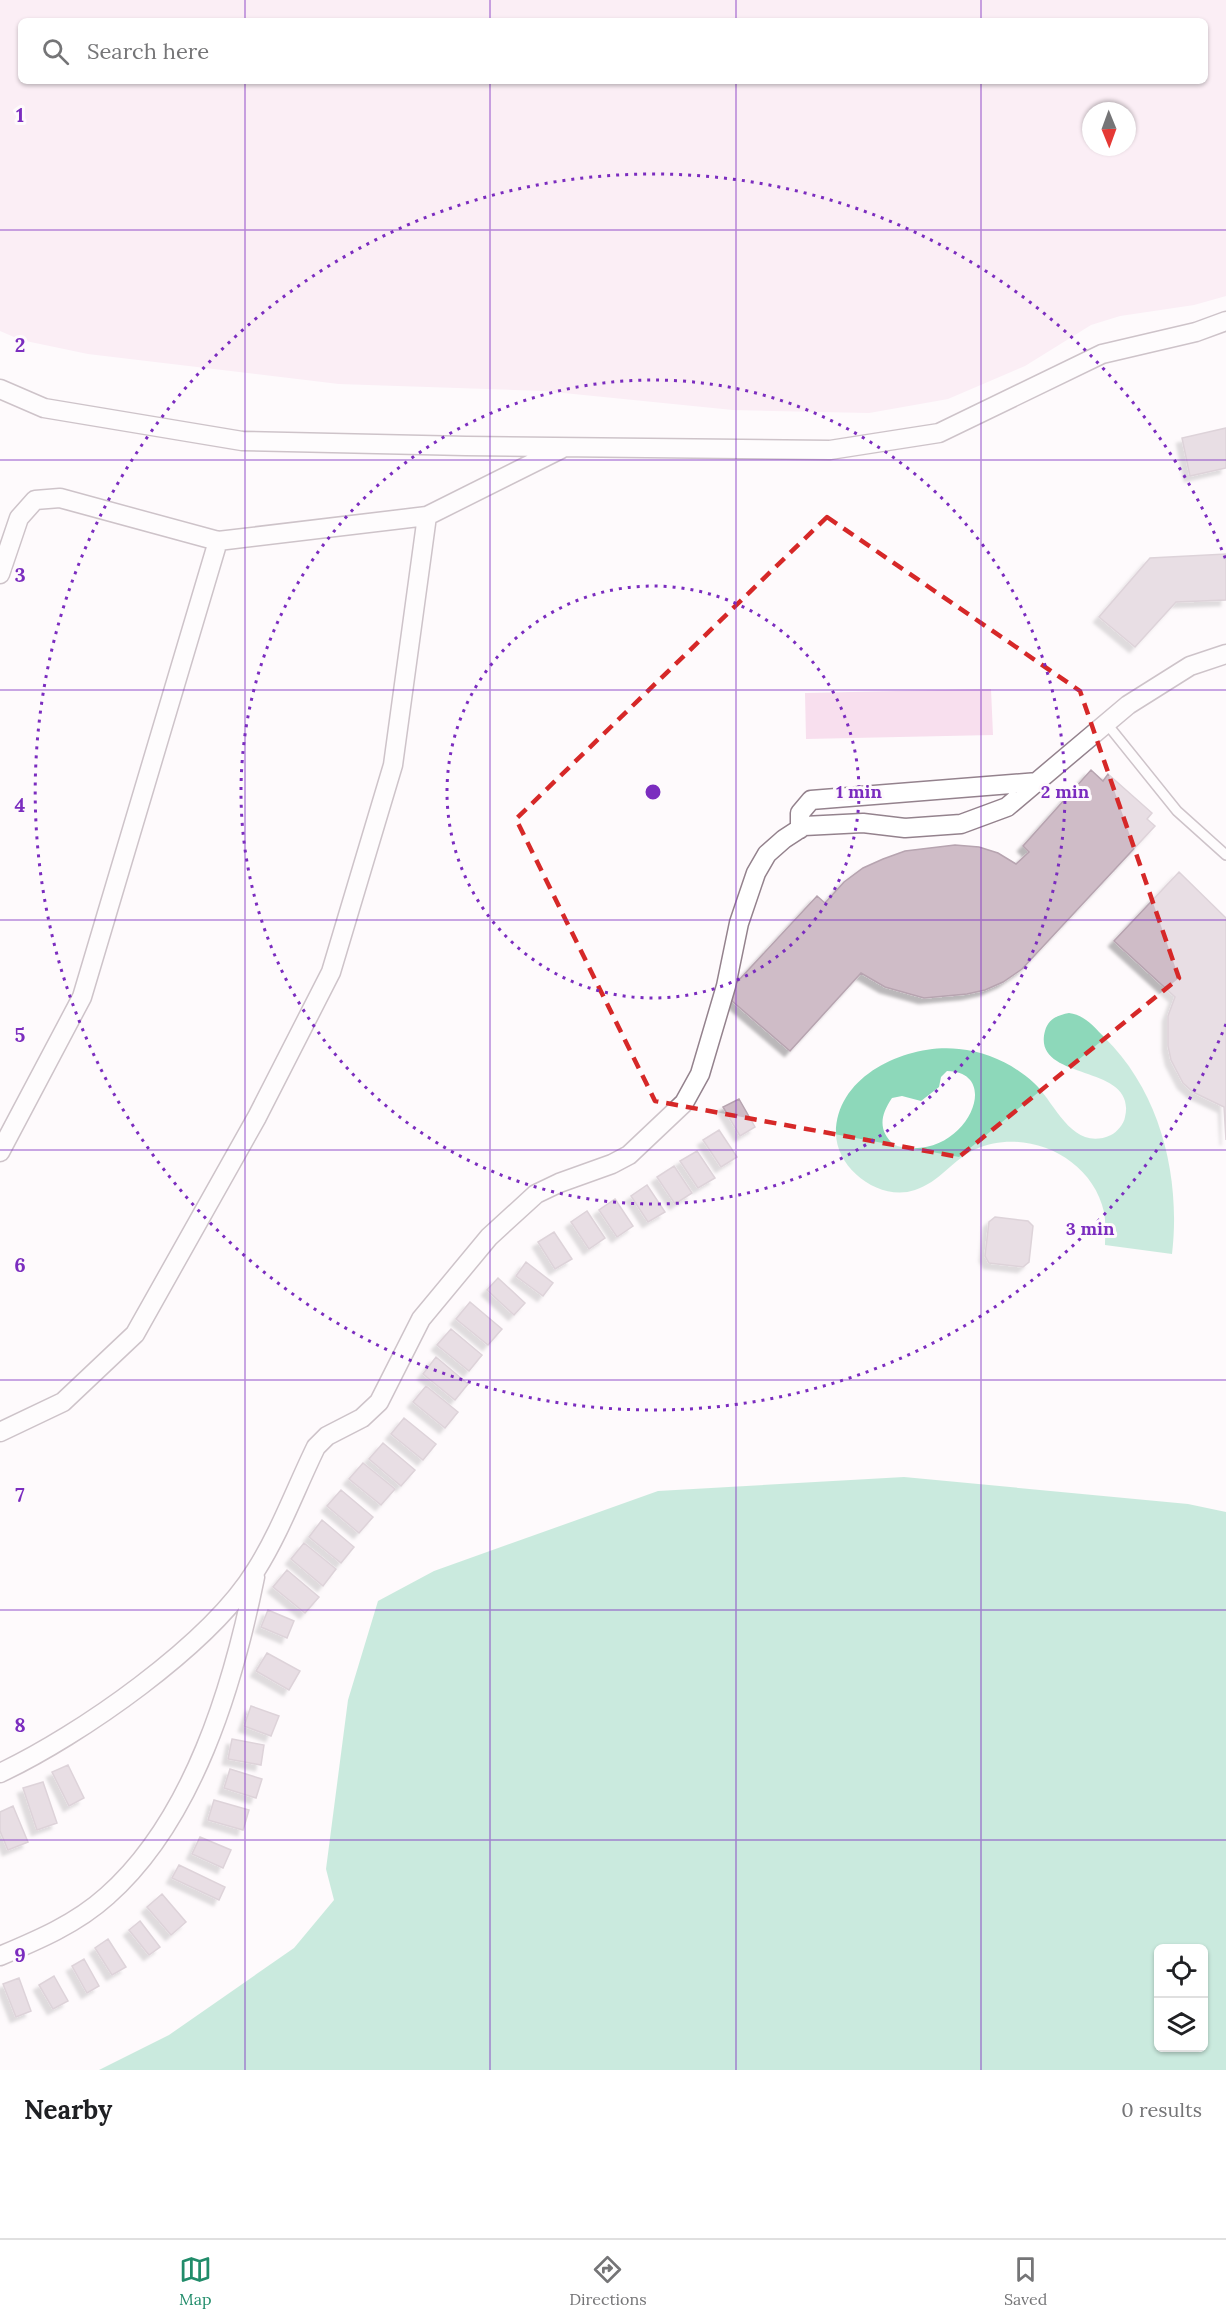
<!DOCTYPE html>
<style>
:root{--surface:#fff;--page:#f6f6f6;--text:#202124;--muted:#757577;--line:#e0e0e0;--accent:#218c6a}
body{margin:0;font-family:Lora,serif;background:var(--page);color:var(--text)}
.controls{position:absolute;right:18px;bottom:18px;display:grid;overflow:hidden;border-radius:9px;box-shadow:0 2px 4px #0004}
.controls button{width:54px;height:54px;display:grid;place-items:center;padding:0;border:0;border-bottom:2px solid var(--line);background:var(--surface);color:var(--text);font:30px sans-serif}
.compass{position:absolute;left:1082px;top:102px;width:54px;height:54px;border-radius:50%;background:var(--surface);box-shadow:0 2px 4px #0004;rotate:179deg}
.list{margin:0;padding:0;list-style:none}
h2{display:flex;justify-content:space-between;align-items:center;height:78px;margin:0;padding:0 24px;font-size:26px}
h2 small{font-size:20px;font-weight:400;color:var(--muted)}
.icon{flex:none;width:33px;height:33px;fill:none;stroke:currentColor;stroke-width:2;stroke-linecap:round;stroke-linejoin:round}
.map{position:relative;flex:none;width:1226px;height:2070px;overflow:hidden}
.search{position:absolute;background:var(--surface);box-shadow:0 2px 4px #0004;left:18px;right:18px;top:18px;height:66px;display:flex;align-items:center;gap:15px;box-sizing:border-box;padding:0 21px;border-radius:9px;color:var(--muted);font-size:22px}
.sheet{height:168px;background:var(--surface)}
nav{display:flex;justify-content:space-around;align-items:center;box-sizing:border-box;height:84px;border-top:2px solid var(--line);background:var(--surface);font-size:16px;color:var(--muted)}
nav a{display:grid;justify-items:center;gap:3px}
nav .on{color:var(--accent)}
.map>svg:first-child{display:block}
</style>
<div class="map">
<svg width="1226" height="2070" viewBox="0 0 1226 2070">
<defs>
<filter id="shadow"><feDropShadow dx="-5.5" dy="5.5" stdDeviation="1.5" flood-color="#0004"/></filter>
</defs>
<rect width="100%" height="100%" fill="#fefafc"/>
<path fill="#f8dfee" fill-rule="evenodd" d="M 0,0 L 1226,0 L 1226,296 L 1194,305 L 1120,316 L 1091,325 L 1025,366 L 948,399 L 869,413 L 733,410 L 544,391 L 339,384 L 88,354 L 21,340 L 0,331 ZM 21,21 L 1205,21 L 1205,81 L 21,81 ZM 1091,111 L 1127,111 L 1127,147 L 1091,147 Z
M 991,689 L 993,735 L 806,739 L 805,693 Z"/>
<path fill="#8dd8ba" fill-rule="evenodd" d="M 1069,1013 C 1085,1015 1094,1027 1105,1038 C 1161,1093 1181,1178 1172,1254 L 1105,1245 C 1105,1234 1106,1222 1104,1212 C 1092,1157 1026,1127 976,1149 C 953,1159 940,1182 915,1190 C 880,1202 836,1169 836,1133 C 836,1075 908,1043 959,1049 C 987,1052 1012,1063 1034,1083 C 1055,1102 1072,1153 1111,1135 C 1117,1132 1124,1124 1125,1117 C 1138,1062 1031,1083 1045,1031 C 1048,1019 1058,1015 1069,1013 ZM 947,1071 C 1007,1072 962,1167 894,1145 C 878,1130 880,1116 892,1098 L 902,1096 L 921,1101 L 939,1087 L 941,1077 Z
M 904,1477 L 1188,1504 L 1226,1512 L 1226,2070 L 99,2070 L 169,2035 L 294,1948 L 334,1900 L 326,1869 L 348,1700 L 378,1601 L 434,1571 L 658,1491 ZM 1158,1948 L 1204,1948 L 1204,2048 L 1158,2048 Z"/>
<path fill="#cfbcc7" stroke="#b7a4b0" stroke-width="1.5" filter="url(#shadow)" d="M 1226,428 L 1226,468 L 1190,476 L 1182,438 Z
M 1226,554 L 1226,600 L 1176,602 L 1135,647 L 1099,617 L 1150,558 Z
M 1091,770 L 1103,781 L 1108,774 L 1152,813 L 1147,819 L 1155,826 L 1022,969 L 1003,982 L 985,990 L 967,994 L 924,998 L 885,987 L 861,973 L 790,1051 L 725,995 L 817,896 L 825,903 L 844,882 L 863,868 L 883,859 L 905,851 L 955,845 L 979,847 L 998,853 L 1016,864 L 1029,852 L 1023,846 Z
M 1179,872 L 1226,918 L 1226,1140 L 1224,1107 L 1193,1092 L 1183,1083 L 1171,1060 L 1168,1046 L 1168,1016 L 1175,997 L 1114,941 Z
M 739,1099 L 755,1127 L 740,1136 L 723,1107 Z
M 719,1130 L 737,1157 L 721,1167 L 703,1140 Z
M 697,1151 L 715,1178 L 698,1188 L 680,1161 Z
M 674,1166 L 692,1193 L 675,1204 L 657,1177 Z
M 647,1185 L 665,1212 L 648,1222 L 631,1196 Z
M 615,1199 L 633,1226 L 617,1237 L 599,1210 Z
M 587,1211 L 605,1238 L 589,1249 L 571,1222 Z
M 995,1217 L 1028,1221 L 1033,1226 L 1029,1262 L 1023,1267 L 989,1263 L 985,1256 L 989,1222 Z
M 554,1232 L 572,1259 L 555,1269 L 538,1242 Z
M 526,1262 L 553,1283 L 543,1296 L 516,1276 Z
M 498,1278 L 525,1303 L 514,1315 L 487,1290 Z
M 470,1302 L 502,1329 L 488,1345 L 456,1319 Z
M 451,1329 L 482,1355 L 469,1371 L 437,1345 Z
M 436,1357 L 468,1384 L 455,1400 L 423,1374 Z
M 426,1386 L 458,1412 L 445,1428 L 413,1402 Z
M 404,1418 L 436,1444 L 423,1460 L 391,1434 Z
M 383,1443 L 415,1470 L 401,1486 L 369,1459 Z
M 363,1463 L 395,1489 L 381,1505 L 349,1479 Z
M 341,1490 L 373,1517 L 359,1533 L 327,1506 Z
M 322,1520 L 354,1547 L 341,1563 L 309,1537 Z
M 304,1543 L 336,1569 L 323,1586 L 291,1559 Z
M 287,1570 L 319,1597 L 305,1613 L 273,1587 Z
M 268,1610 L 294,1621 L 287,1638 L 261,1627 Z
M 267,1653 L 300,1671 L 289,1690 L 256,1671 Z
M 251,1706 L 279,1716 L 271,1736 L 244,1726 Z
M 232,1739 L 264,1745 L 261,1765 L 228,1759 Z
M 68,1765 L 84,1798 L 69,1806 L 52,1772 Z
M 230,1769 L 262,1779 L 256,1798 L 224,1788 Z
M 43,1782 L 57,1823 L 37,1830 L 23,1788 Z
M 214,1800 L 249,1810 L 243,1830 L 208,1820 Z
M 13,1806 L 28,1842 L 8,1850 L 0,1831 L 0,1812 Z
M 200,1837 L 231,1850 L 223,1868 L 192,1854 Z
M 179,1865 L 225,1887 L 219,1900 L 172,1878 Z
M 162,1894 L 186,1922 L 171,1935 L 147,1907 Z
M 140,1921 L 160,1947 L 149,1955 L 129,1930 Z
M 108,1939 L 126,1967 L 112,1975 L 95,1948 Z
M 84,1959 L 99,1986 L 87,1993 L 72,1966 Z
M 54,1976 L 68,2001 L 53,2009 L 39,1985 Z
M 19,1978 L 31,2011 L 16,2017 L 3,1984 Z"/>
<g fill="none" stroke-linecap="round" stroke-linejoin="round">
<g stroke="#94828d" stroke-width="12">
<path id="lane" d="M 1107,724 L 1177,811 L 1226,855"/>
</g>
<g stroke="#94828d" stroke-width="21">
<path id="street" d="M 0,389 L 44,408 L 242,441 L 466,446 L 830,450 L 939,433 L 1102,354 L 1196,332 L 1226,321
M 0,574 L 19,518 L 35,500 L 60,498 L 218,541 L 427,516 L 561,449
M 800,829 L 800,813 L 811,800 L 1038,782
M 0,1152 L 82,997 L 218,541
M 0,1432 L 63,1402 L 135,1334 L 257,1117 L 331,972 L 393,765 L 427,516
M 0,1773 C 79,1736 210,1645 256,1570 C 280,1532 296,1488 316,1447 L 327,1436 L 362,1418 L 379,1402 L 421,1319 L 489,1237 L 536,1194 L 559,1183 L 612,1164 L 629,1155 L 684,1103 L 700,1074 L 726,986 L 739,923 L 756,873 L 767,854 L 784,839 L 804,826 L 863,823 L 905,828 L 961,824 L 1007,807 L 1128,705 L 1190,666 L 1226,654
M 0,1956 C 38,1940 76,1924 107,1896 C 193,1820 233,1686 255,1577"/>
</g>
<use href="#lane" stroke="#fff" stroke-width="9"/>
<use href="#street" stroke="#fff" stroke-width="18"/>
</g>
<path d="M0 0H1226V2070H0ZM 827,517 L 1080,691 L 1179,978 L 959,1157 L 655,1101 L 516,819 Z" fill="#fefafc" fill-opacity=".55" fill-rule="evenodd"/>
<path fill="none" stroke="#d62828" stroke-width="4.5" stroke-dasharray="12 8" stroke-linejoin="round" d="M 827,517 L 1080,691 L 1179,978 L 959,1157 L 655,1101 L 516,819 Z"/>
<path fill="none" stroke="#7b2cbf" stroke-width="1.5" stroke-opacity="0.55" d="M 245,0 L 245,21M 490,0 L 490,21M 736,0 L 736,21M 981,0 L 981,21M 245,81 L 245,2070M 490,81 L 490,2070M 736,81 L 736,2070M 981,81 L 981,2070M 0,230 L 1226,230M 0,460 L 1226,460M 0,690 L 1226,690M 0,920 L 1226,920M 0,1150 L 1226,1150M 0,1380 L 1226,1380M 0,1610 L 1226,1610M 0,1840 L 1226,1840"/>
<g fill="none" stroke="#7b2cbf" stroke-width="3" stroke-dasharray="3 6">
<circle cx="653" cy="792" r="206"/>
<circle cx="653" cy="792" r="412"/>
<path d="M1226 1024A618 618 0 1 1 1226 560"/>
</g>
<g font-size="20" text-anchor="middle" font-weight="bold" fill="#7b2cbf" stroke="#fefafc" stroke-width="6" stroke-linejoin="round" paint-order="stroke">
<text x="20" y="122">1</text>
<text x="20" y="352">2</text>
<text x="20" y="582">3</text>
<text x="20" y="812">4</text>
<text x="20" y="1042">5</text>
<text x="20" y="1272">6</text>
<text x="20" y="1502">7</text>
<text x="20" y="1732">8</text>
<text x="20" y="1962">9</text>
</g>
<circle cx="653" cy="792" r="9" fill="#7b2cbf" stroke="#fefafc" stroke-width="3"/>
<g font-size="18" text-anchor="middle" font-weight="bold" fill="#7b2cbf" stroke="#fefafc" stroke-width="6" stroke-linejoin="round" paint-order="stroke">
<text x="859" y="798">1 min</text>
<text x="1065" y="798">2 min</text>
<text x="1090" y="1235">3 min</text>
</g>
</svg>
<div class="controls">
<button><svg class="icon" aria-label="locate" viewBox="0 0 24 24"><circle cx="12" cy="12" r="6"/><path d="M12 2v4M12 18v4M2 12h4M18 12h4"/></svg></button>
<button><svg class="icon" aria-label="layers" viewBox="0 0 24 24"><path d="M12 4l9 5-9 5-9-5zM3 14l9 5 9-5"/></svg></button>
</div>
<svg class="compass" viewBox="-18 -18 36 36"><path d="M0-13l5 13h-10z" fill="#e53935"/><path d="M0 13l5-13h-10z" fill="#757577"/></svg>
<div class="search"><svg class="icon" aria-label="search" viewBox="0 0 24 24"><circle cx="10" cy="10" r="6"/><path d="M15 15l6 6"/></svg>Search here</div>
</div>
<section class="sheet">
<h2>Nearby<small>0 results</small></h2>
<ul class="list">
</ul>
</section>
<nav>
<a class="on"><svg class="icon" aria-label="map" viewBox="0 0 24 24"><path d="M3 6l6-2 6 2 6-2v14l-6 2-6-2-6 2zM9 4v14M15 6v14"/></svg>Map</a>
<a><svg class="icon" aria-label="directions" viewBox="0 0 24 24"><path d="M12 3l9 9-9 9-9-9zM9 14v-3h6M13 9l2 2-2 2"/></svg>Directions</a>
<a><svg class="icon" aria-label="saved" viewBox="0 0 24 24"><path d="M7 4h10v16l-5-4-5 4z"/></svg>Saved</a>
</nav>
